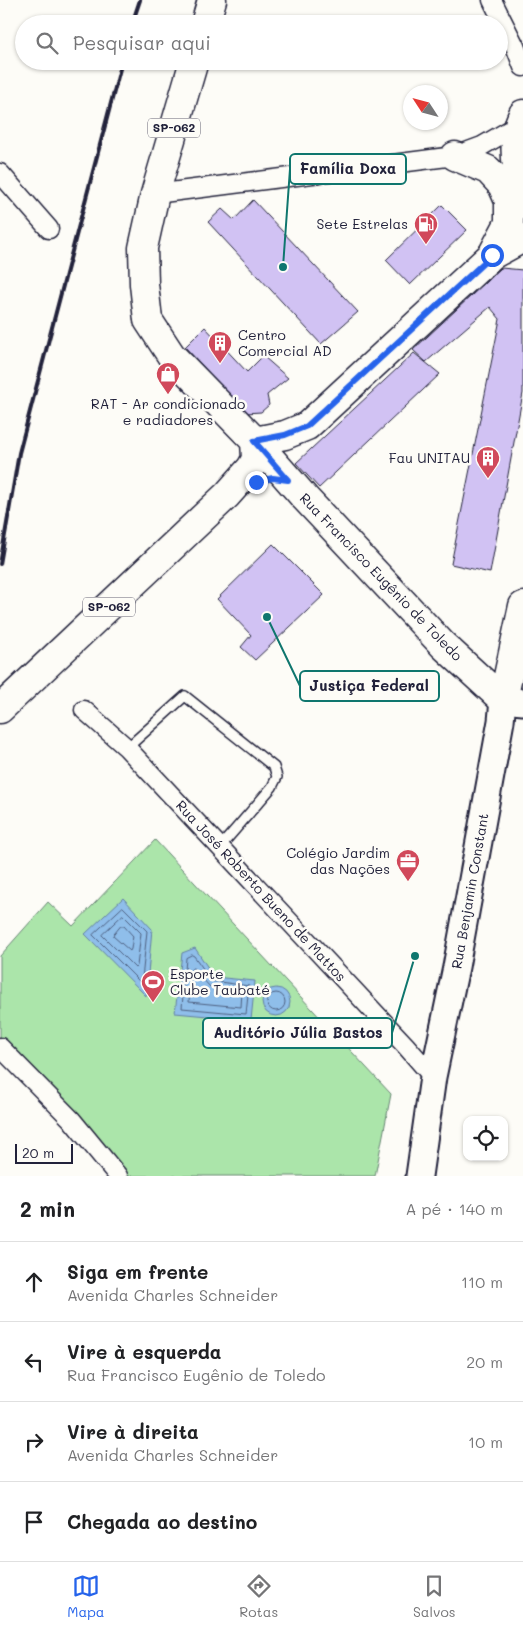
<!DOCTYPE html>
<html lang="pt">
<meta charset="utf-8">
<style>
:root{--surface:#fff;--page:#f6f6f6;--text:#202124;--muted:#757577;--line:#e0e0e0;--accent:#2563eb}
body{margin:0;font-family:Mali,sans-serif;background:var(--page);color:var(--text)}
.controls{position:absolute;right:15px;bottom:15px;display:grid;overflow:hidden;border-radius:10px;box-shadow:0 1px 4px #0004}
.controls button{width:45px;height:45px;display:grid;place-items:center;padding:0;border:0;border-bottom:1px solid var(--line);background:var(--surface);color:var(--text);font:25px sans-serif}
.compass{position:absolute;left:403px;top:85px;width:45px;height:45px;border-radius:50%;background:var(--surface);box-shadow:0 1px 4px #0004;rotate:306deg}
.scale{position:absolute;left:15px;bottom:12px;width:58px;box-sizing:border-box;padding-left:5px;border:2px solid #22223b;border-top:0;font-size:14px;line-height:18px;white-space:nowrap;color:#22223b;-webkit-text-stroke:4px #fdfcf7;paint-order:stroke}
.stop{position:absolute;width:15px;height:15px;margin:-11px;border:4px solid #2563eb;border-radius:50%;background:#fff}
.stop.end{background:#2563eb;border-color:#fff;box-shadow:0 1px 5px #0008}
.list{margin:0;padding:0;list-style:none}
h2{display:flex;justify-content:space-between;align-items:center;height:65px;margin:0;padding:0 20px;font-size:21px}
h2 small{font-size:16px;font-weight:400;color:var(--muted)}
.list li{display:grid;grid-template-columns:32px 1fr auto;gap:15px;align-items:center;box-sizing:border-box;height:80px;padding:0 20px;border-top:1px solid var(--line)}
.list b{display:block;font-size:19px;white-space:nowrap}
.list p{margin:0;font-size:16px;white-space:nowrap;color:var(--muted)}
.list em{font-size:16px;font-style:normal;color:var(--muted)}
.icon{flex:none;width:28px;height:28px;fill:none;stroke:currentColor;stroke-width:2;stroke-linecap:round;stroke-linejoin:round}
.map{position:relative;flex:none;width:523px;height:1176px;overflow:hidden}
.search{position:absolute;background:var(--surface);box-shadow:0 1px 4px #0004;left:15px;right:15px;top:15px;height:55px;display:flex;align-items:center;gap:12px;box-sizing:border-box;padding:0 18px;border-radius:28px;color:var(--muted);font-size:19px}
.sheet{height:385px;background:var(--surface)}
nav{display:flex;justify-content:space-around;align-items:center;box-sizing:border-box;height:70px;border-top:1px solid var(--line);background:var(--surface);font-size:14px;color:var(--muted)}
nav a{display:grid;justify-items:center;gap:2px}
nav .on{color:var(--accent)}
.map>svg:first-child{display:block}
</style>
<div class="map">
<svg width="523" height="1176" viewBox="0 0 523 1176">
<rect width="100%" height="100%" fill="#fdfcf7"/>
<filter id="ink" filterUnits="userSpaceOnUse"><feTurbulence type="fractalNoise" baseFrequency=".02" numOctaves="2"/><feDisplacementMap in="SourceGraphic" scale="10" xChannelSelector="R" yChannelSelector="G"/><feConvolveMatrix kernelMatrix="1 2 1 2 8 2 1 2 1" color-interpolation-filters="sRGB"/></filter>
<g filter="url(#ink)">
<path fill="#abe5aa" stroke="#668472" d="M 155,840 L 391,1094 L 375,1176 L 127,1176 L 0,1051 L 0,956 L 48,902 L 73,926 Z"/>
<path fill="#8fbeea" stroke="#6380a4" d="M 123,898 L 152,929 L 146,996 L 85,934 Z
M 195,948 L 214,977 L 255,981 L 251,1020 L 175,1013 L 182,953 Z
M262 1002a14 14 0 1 1 28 0a14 14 0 1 1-28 0Z"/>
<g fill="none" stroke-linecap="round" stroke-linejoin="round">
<path stroke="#4e6081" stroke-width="1" d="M 123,907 L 147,931 L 142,979 L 140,982 L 93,935 Z
M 123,915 L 141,933 L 137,966 L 135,968 L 102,935 Z
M 121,926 L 124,926 L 133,936 L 131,949 L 130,951 L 113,936 Z
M 192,955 L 194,956 L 212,981 L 249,986 L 246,1014 L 182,1008 L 186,958 Z
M 193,968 L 210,987 L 242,991 L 241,1007 L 189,1002 L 191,970 Z
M267 1002a9 9 0 1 1 18 0a9 9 0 1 1-18 0Z"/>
</g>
<path fill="#d1c2f3" stroke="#22223b" d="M 253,200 L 358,312 L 321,344 L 208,222 L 222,209 L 234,220 Z
M 442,205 L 467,230 L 410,285 L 386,260 Z
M 501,268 L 523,270 L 523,393 L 490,573 L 451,564 L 500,319 L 490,307 L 426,362 L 413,350 Z
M 205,327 L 247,372 L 263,356 L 288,378 L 267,395 L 269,405 L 261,412 L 246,413 L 185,347 Z
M 414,353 L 440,374 L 319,488 L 296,463 Z
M 273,544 L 324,595 L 255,660 L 241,647 L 251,635 L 217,599 Z"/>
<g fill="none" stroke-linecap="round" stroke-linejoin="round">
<g stroke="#22223b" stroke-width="12">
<path id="service" d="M 127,748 L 185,696 L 274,767 L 277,777 L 272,787 L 220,847"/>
</g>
<g stroke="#22223b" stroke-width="21">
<path id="minor" d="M 492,0 L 515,46 L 523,67
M 0,173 L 49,229
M 155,194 L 455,156 L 482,146 L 518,125
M 84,710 L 127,748 L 406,1046 L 433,1077
M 0,1047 L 71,1119 L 118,1176"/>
</g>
<g stroke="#22223b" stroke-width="29">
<path id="secondary" d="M 419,1176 L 433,1077 L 456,967 L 501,721 L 503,700 L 523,702"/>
</g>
<g stroke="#22223b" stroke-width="31">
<path id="primary" d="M 205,24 L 212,0
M 194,61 L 155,194 L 143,248 L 144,284 L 148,320 L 171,355 L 255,441 L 305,498 L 443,645 L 503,700
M 523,114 C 513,135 513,163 523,185
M 455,156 L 488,170 L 502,185 L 509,201 L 509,223 L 492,255
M 255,441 L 285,435 L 307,426 L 492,255 L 523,238
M 503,700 L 523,606
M 0,709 L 227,495 L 251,468 L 256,459 L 255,441"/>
</g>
<use href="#service" stroke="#fdfcf7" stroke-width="9"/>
<use href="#minor" stroke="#fdfcf7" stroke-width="18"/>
<use href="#secondary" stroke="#fdfcf7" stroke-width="25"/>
<use href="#primary" stroke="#fdfcf7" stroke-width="28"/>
<path stroke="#22223b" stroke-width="4" d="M 132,24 L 140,0
M 0,564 L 19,453 L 122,61"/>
</g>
</g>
<g fill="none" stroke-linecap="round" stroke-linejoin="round" filter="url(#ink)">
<path stroke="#2563eb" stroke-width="6" d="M 256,482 L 273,478 L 288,480 L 254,441 L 285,435 L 307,426 L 492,255"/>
</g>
<defs>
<g id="fuel-pin" transform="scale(1.25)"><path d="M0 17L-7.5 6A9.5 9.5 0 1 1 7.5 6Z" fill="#d1495b" stroke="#fdfcf7"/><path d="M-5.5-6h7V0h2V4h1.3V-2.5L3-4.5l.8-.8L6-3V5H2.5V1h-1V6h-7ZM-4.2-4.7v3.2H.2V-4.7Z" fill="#fff"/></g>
<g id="building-pin" transform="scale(1.25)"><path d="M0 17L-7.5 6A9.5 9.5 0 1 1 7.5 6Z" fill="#d1495b" stroke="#fdfcf7"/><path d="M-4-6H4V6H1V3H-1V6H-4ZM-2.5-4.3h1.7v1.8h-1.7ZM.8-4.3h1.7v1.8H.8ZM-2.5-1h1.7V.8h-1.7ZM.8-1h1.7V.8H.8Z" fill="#fff"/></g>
<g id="shop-pin" transform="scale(1.25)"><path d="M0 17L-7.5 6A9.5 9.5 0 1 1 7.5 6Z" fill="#d1495b" stroke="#fdfcf7"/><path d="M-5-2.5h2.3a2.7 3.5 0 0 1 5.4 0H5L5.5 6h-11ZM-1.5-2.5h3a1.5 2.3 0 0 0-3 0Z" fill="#fff"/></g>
<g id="office-pin" transform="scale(1.25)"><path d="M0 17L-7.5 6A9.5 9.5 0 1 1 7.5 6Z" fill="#d1495b" stroke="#fdfcf7"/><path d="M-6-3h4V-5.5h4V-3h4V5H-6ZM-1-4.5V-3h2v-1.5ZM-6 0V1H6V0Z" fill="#fff"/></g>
<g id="stadium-pin" transform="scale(1.25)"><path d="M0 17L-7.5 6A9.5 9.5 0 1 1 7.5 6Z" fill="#d1495b" stroke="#fdfcf7"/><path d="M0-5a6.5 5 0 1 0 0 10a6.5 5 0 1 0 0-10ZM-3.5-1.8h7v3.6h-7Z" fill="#fff"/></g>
</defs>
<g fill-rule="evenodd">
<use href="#fuel-pin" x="426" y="224"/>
<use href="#building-pin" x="220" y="343"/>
<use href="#shop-pin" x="168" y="374"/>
<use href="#building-pin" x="488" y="458"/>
<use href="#office-pin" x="408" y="861"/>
<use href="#stadium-pin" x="153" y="982"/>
</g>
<g text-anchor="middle" stroke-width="5" stroke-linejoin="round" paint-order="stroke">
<g fill="#fdfcf7" stroke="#646373" stroke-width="1">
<rect x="148" y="118.5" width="52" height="19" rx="4"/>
<rect x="83" y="597.5" width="52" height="19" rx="4"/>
</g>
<g font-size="12" font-weight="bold" fill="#22223b">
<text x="174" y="132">SP-062</text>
<text x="109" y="611">SP-062</text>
</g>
<g font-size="14" fill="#22223b" stroke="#fdfcf7" text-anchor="end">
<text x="408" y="229">Sete Estrelas</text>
<text x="238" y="340" text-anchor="start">Centro<tspan x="238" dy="16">Comercial AD</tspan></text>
<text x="168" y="409" text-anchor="middle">RAT - Ar condicionado<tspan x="168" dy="16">e radiadores</tspan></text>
<text x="470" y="463">Fau UNITAU</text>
<text x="390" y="858">Colégio Jardim<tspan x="390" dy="16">das Nações</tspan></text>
<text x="170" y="979" text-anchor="start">Esporte<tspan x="170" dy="16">Clube Taubaté</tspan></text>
</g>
<g font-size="14" fill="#22223b" stroke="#fdfcf7">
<text transform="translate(381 577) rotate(46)" y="5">Rua Francisco Eugênio de Toledo</text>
<text transform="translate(261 891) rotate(47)" y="5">Rua José Roberto Bueno de Mattos</text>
<text transform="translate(470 891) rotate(-80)" y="5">Rua Benjamin Constant</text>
</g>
</g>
<path fill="none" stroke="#0f766e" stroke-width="2" d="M283 267L290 169M267 617L300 686M415 956L392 1033"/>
<g fill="#0f766e" stroke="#fdfcf7" stroke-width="2">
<circle cx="283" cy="267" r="5"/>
<circle cx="267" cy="617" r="5"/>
<circle cx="415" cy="956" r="5"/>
</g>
<g fill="#fdfcf7" stroke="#0f766e" stroke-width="2">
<rect x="290" y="154" width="116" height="30" rx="5"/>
<rect x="300" y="671" width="139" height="30" rx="5"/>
<rect x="203" y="1018" width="189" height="30" rx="5"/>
</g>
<g font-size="15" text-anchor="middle" font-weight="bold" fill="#22223b">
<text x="348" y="174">Família Doxa</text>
<text x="369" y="691">Justiça Federal</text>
<text x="298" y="1038">Auditório Júlia Bastos</text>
</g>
</svg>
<div class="controls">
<button><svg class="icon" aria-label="locate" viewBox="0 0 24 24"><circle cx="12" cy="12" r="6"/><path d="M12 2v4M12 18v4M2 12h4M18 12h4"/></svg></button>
</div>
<svg class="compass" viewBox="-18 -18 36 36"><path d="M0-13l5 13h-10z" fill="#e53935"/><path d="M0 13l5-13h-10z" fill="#757577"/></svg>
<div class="scale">20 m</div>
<div class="stop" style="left:492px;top:255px"></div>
<div class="stop end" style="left:256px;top:482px"></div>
<div class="search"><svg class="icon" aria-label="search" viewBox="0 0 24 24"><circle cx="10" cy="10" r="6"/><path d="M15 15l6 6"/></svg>Pesquisar aqui</div>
</div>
<section class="sheet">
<h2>2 min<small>A pé · 140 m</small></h2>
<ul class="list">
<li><svg class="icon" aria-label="ahead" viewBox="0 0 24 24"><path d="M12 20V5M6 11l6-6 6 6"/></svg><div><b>Siga em frente</b><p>Avenida Charles Schneider</p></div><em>110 m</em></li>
<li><svg class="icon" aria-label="left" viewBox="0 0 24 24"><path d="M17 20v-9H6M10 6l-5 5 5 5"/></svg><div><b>Vire à esquerda</b><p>Rua Francisco Eugênio de Toledo</p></div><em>20 m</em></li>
<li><svg class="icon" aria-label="right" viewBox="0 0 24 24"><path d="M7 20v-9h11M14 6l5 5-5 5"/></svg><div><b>Vire à direita</b><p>Avenida Charles Schneider</p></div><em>10 m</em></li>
<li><svg class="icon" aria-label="arrive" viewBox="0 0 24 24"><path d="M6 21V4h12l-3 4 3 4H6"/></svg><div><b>Chegada ao destino</b></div></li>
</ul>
</section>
<nav>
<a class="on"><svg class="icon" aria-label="map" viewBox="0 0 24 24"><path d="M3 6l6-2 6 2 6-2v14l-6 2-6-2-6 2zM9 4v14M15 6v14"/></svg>Mapa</a>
<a><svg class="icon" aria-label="directions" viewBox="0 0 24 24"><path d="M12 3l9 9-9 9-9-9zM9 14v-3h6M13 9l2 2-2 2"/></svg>Rotas</a>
<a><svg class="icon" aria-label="saved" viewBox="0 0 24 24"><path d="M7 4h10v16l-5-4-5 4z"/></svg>Salvos</a>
</nav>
